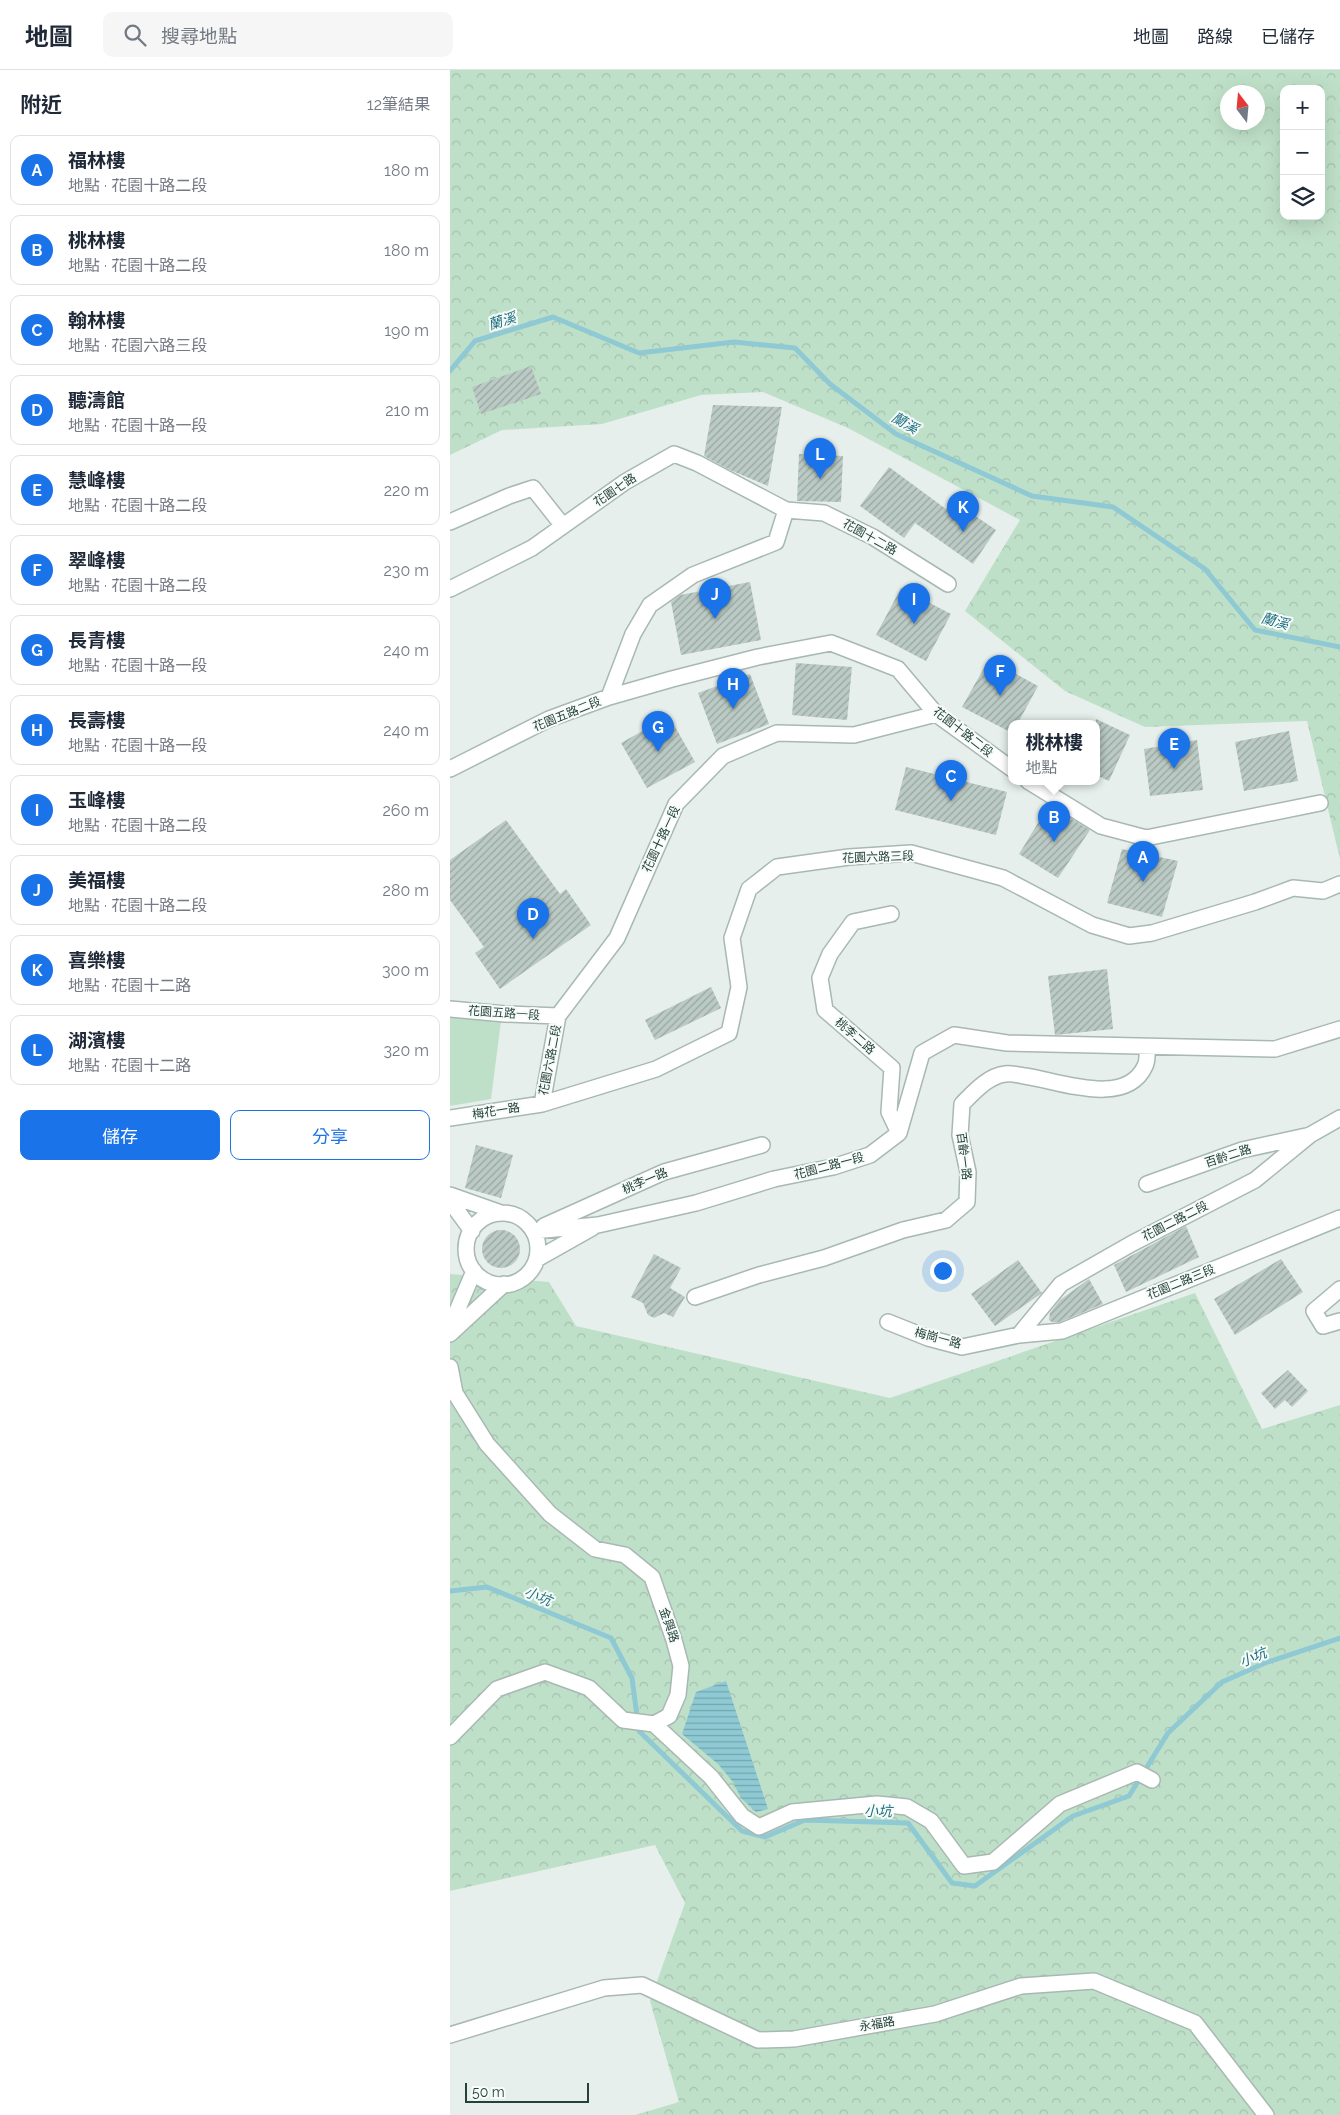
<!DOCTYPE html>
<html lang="zh-TW">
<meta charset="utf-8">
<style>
:root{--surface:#fff;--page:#f6f6f7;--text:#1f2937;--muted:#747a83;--line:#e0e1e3;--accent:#1a73e8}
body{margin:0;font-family:Raleway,"Noto Sans TC",sans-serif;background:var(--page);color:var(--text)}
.controls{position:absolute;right:15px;top:15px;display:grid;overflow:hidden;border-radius:10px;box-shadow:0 5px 20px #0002}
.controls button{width:45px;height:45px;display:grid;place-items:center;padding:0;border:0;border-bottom:1px solid var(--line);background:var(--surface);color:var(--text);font:25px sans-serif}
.compass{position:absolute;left:770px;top:15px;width:45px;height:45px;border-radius:50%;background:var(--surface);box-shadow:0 5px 20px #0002;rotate:344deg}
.scale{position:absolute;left:15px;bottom:12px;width:124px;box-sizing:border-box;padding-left:5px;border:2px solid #24423a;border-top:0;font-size:14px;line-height:18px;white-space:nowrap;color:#24423a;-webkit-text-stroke:4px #f7fbf9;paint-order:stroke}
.you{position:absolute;left:492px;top:1200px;width:18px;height:18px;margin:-12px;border:4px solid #fff;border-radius:50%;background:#1a73e8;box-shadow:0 0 0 8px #1a73e833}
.badge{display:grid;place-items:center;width:32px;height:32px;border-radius:50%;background:var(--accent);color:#fff;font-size:16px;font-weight:700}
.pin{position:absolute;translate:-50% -41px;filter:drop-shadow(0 1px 2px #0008)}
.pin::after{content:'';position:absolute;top:26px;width:18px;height:15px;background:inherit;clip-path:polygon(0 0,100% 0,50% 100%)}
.popup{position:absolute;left:558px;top:650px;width:92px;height:65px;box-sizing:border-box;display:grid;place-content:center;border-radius:10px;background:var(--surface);filter:drop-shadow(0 1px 4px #0005);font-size:16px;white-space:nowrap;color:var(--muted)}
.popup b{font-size:19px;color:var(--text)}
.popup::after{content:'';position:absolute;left:50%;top:100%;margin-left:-10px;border:10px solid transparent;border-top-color:var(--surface)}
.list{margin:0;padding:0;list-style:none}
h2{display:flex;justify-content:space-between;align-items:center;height:65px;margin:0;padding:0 20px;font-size:21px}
h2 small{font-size:16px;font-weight:400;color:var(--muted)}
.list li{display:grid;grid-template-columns:32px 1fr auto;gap:15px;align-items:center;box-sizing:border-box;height:70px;margin:0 10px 10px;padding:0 10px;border:1px solid var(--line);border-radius:10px}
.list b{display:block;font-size:19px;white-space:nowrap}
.list p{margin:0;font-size:16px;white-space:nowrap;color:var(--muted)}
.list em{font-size:16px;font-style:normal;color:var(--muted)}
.actions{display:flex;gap:10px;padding:15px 20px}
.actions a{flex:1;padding:11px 0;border:1px solid var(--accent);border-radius:10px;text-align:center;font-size:18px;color:var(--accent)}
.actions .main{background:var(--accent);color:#fff}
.icon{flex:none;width:28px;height:28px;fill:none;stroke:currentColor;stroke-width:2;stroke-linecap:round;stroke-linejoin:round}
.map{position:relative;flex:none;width:890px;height:2045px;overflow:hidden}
header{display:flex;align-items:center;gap:30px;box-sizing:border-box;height:70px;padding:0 25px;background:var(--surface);border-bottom:1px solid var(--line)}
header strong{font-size:24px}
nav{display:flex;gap:28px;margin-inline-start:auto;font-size:18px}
.search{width:350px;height:45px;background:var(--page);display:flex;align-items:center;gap:12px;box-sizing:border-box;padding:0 18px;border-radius:10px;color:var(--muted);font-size:19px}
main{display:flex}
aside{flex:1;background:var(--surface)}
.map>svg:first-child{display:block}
</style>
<header>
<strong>地圖</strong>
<div class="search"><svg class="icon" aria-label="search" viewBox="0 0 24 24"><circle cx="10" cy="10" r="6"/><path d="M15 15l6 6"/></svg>搜尋地點</div>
<nav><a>地圖</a><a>路線</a><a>已儲存</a></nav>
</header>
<main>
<aside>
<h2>附近<small>12筆結果</small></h2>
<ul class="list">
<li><span class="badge">A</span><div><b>福林樓</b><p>地點 · 花園十路二段</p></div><em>180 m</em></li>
<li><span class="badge">B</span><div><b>桃林樓</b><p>地點 · 花園十路二段</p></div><em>180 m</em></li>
<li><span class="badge">C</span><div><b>翰林樓</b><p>地點 · 花園六路三段</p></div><em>190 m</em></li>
<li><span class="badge">D</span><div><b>聽濤館</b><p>地點 · 花園十路一段</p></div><em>210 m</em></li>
<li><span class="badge">E</span><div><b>慧峰樓</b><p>地點 · 花園十路二段</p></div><em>220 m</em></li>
<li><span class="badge">F</span><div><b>翠峰樓</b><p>地點 · 花園十路二段</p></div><em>230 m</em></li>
<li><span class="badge">G</span><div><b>長青樓</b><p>地點 · 花園十路一段</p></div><em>240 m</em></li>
<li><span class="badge">H</span><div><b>長壽樓</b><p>地點 · 花園十路一段</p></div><em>240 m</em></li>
<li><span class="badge">I</span><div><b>玉峰樓</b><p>地點 · 花園十路二段</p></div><em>260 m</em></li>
<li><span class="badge">J</span><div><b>美福樓</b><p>地點 · 花園十路二段</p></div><em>280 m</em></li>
<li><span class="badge">K</span><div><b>喜樂樓</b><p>地點 · 花園十二路</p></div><em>300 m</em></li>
<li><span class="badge">L</span><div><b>湖濱樓</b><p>地點 · 花園十二路</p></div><em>320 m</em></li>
</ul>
<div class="actions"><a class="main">儲存</a><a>分享</a></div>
</aside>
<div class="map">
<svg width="890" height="2045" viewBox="0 0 890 2045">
<defs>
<pattern id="forest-crowns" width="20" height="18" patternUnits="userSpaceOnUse" patternTransform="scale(1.25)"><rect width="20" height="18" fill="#bfe0c8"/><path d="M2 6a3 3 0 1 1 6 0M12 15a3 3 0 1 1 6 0" fill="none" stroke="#a4c1ad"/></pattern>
<pattern id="water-rules" width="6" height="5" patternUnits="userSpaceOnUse" patternTransform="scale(1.25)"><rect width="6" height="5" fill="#8ec9d4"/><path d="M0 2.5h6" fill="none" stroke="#74a5ad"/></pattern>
<pattern id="building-hatch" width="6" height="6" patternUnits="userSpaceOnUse" patternTransform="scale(1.25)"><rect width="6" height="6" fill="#bbcac4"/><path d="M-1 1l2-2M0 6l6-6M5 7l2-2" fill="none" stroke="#98a6a0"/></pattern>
</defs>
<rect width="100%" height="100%" fill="#e6efeb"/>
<path fill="#bfe0c8" d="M 0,946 L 51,951 L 41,1029 L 0,1036 Z"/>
<path fill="url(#forest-crowns)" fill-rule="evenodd" d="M 0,0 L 890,0 L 890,789 L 857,651 L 695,657 L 615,621 L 515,541 L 570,450 L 398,358 L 313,322 L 251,325 L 152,354 L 52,360 L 0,385 ZM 834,19 L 871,19 L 871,146 L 834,146 ZM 778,22 L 808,22 L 808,52 L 778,52 Z
M 0,1204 L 99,1212 L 126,1256 L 440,1328 L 745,1223 L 812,1359 L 890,1335 L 890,2045 L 185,2045 L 229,2032 L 200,1931 L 235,1833 L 205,1775 L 0,1821 Z"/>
<path fill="url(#water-rules)" d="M 276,1611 L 318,1739 L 306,1742 L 291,1728 L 283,1712 L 268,1694 L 232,1664 L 246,1622 Z"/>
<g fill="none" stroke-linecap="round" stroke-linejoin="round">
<path stroke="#8ec9d4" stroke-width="5" d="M 0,301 L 25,271 L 103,247 L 189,283 L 284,272 L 345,278 L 380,314 L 446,364 L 582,426 L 663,437 L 755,499 L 805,560 L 890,577
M 0,1521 L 37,1517 L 161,1568 L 182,1608 L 189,1661 L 292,1761 L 315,1767 L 355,1750 L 458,1753 L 502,1813 L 525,1816 L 623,1746 L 679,1726 L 718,1663 L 772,1612 L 815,1593 L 890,1568"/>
</g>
<path fill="url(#building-hatch)" d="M 81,296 L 91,324 L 31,344 L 22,317 Z
M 263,335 L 332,337 L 318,416 L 280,400 L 254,386 Z
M 349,384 L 393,386 L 391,432 L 347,431 Z
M 439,397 L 496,439 L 502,430 L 546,460 L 523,494 L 465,453 L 454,468 L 410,436 Z
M 300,512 L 311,570 L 231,585 L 221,532 L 230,525 Z
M 451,518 L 501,544 L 476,591 L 426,565 Z
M 539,589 L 588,616 L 568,653 L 562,653 L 562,663 L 512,637 Z
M 346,593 L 402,597 L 397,650 L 342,645 Z
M 300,604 L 319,654 L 267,674 L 248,623 Z
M 219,646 L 245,692 L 197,718 L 171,673 Z
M 646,649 L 680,665 L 659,711 L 646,705 Z
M 839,661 L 848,711 L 794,721 L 785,672 Z
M 747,670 L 753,720 L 700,726 L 694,679 Z
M 456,697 L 557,722 L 546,765 L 445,740 Z
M 599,735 L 640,760 L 608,808 L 569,784 Z
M 56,750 L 110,824 L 116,819 L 141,855 L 50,919 L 25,883 L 34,877 L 0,830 L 0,790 Z
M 672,779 L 728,791 L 712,847 L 657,833 Z
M 657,899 L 663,959 L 605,965 L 598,906 Z
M 261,917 L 271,938 L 205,970 L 195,950 Z
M 26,1075 L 63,1085 L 51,1128 L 15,1118 Z
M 736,1156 L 749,1187 L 676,1222 L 664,1195 Z
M32 1179a19 19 0 1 1 38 0a19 19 0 1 1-38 0Z
M 204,1184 L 231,1198 L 220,1218 L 235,1227 L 223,1247 L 214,1243 L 204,1248 L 198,1245 L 193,1233 L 181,1227 Z
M 831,1189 L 853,1222 L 785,1265 L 764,1229 Z
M 568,1190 L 592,1223 L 545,1256 L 521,1224 Z
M 639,1209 L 653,1234 L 610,1252 L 602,1252 L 599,1250 L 600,1243 L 610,1230 Z
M 838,1300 L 858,1321 L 842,1337 L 835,1330 L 825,1339 L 811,1323 Z"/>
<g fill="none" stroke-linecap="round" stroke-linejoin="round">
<g stroke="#a8b8b2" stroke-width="18">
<path id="minor" d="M 0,452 L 59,426 L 83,418 L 113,456
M 0,519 L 82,478 L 175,412 L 224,384 L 247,393 L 336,440 L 374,443 L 423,467 L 498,514
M 159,627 L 222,609 L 308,587 L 381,573 L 448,599 L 486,644 L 562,699
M 0,699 L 99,649 L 159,627 L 183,564 L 200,535 L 243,505 L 326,472 L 336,440
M 578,711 L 651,756 L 696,768 L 870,733
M 441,844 L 403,852 L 380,884 L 370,908 L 375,940 L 442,998 L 439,1042 L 449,1063
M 0,939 L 55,944 L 108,946
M 92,1034 L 108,946 L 167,868 L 226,734 L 273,686 L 327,663 L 404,665 L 486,644
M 0,1048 L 92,1034 L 206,999 L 279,963 L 289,917 L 282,868 L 299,819 L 327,797 L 399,787 L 461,783 L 553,808 L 642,855 L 679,866 L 702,863 L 805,832 L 843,818 L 873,821 L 890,814
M 697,1114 L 792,1080 L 856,1066
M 0,1125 L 51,1143
M 0,1131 L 22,1161
M16 1179a36 36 0 1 1 72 0a36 36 0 1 1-72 0Z
M 94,1156 L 214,1102 L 312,1075
M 84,1161 L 148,1155 L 246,1133 L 324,1109 L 383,1097 L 420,1085 L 449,1063 L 472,983 L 504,965 L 557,973 L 825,979 L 890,959
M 87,1189 L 142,1158
M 890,1219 L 864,1241 L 873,1256 L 890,1251
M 245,1227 L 309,1205 L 374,1188 L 453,1160 L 496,1150 L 517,1132 L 518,1102 L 510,1065 L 512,1034 C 524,1022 538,1006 555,1004 C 561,1003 569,1005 575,1006 C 609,1011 676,1038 695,996 C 698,990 697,983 697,977
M 438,1252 L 478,1268 L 512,1277 L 569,1265 L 612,1261 L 890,1148
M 0,1257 L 24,1201
M 0,1264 L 54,1214
M 569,1265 L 611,1214 L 681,1174 L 805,1110 L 860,1065 L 890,1048
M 0,1297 L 5,1323 L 37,1374 L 100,1444 L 145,1479 L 175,1485 L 202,1507 L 224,1570 L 231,1596 L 228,1625 L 219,1646 L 204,1654 L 173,1650 L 139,1618 L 95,1602 L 47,1619 L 0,1667
M 204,1654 L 261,1707 L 292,1746 L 309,1757 L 342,1742 L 427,1734 L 457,1737 L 481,1751 L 514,1796 L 543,1792 L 610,1734 L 687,1702 L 702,1710
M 0,1965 L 154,1918 L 192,1915 L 308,1970 L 344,1969 L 485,1944 L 571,1916 L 644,1911 L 745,1953 L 816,2045"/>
</g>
<use href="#minor" stroke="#fff" stroke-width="15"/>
</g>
<g text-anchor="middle" stroke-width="4" stroke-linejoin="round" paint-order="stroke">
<g font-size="12" fill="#24423a" stroke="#f7fbf9">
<text transform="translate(165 420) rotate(-34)" y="4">花園七路</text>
<text transform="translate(420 467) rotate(29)" y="4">花園十二路</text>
<text transform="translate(117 644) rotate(-22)" y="4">花園五路二段</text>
<text transform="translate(513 662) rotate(38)" y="4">花園十路二段</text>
<text transform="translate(211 769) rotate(-65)" y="4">花園十路一段</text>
<text transform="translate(428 787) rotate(-2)" y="4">花園六路三段</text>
<text transform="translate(54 943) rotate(4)" y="4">花園五路一段</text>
<text transform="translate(405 966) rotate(41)" y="4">桃李二路</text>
<text transform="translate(100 990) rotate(-79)" y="4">花園六路二段</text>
<text transform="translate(46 1041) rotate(-9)" y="4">梅花一路</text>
<text transform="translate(514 1086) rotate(83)" y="4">百齡一路</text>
<text transform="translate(778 1086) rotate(-18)" y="4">百齡二路</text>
<text transform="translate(379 1096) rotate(-15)" y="4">花園二路一段</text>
<text transform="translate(195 1111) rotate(-23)" y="4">桃李一路</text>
<text transform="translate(725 1151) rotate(-27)" y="4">花園二路二段</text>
<text transform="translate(731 1212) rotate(-22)" y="4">花園二路三段</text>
<text transform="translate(488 1268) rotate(15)" y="4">梅崗一路</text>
<text transform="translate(219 1555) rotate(71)" y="4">金興路</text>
<text transform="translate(427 1954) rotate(-10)" y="4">永福路</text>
</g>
<g font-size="14" font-style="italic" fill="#1c6f80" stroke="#f7fbf9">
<text transform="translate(52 251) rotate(-17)" y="5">蘭溪</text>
<text transform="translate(455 353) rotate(30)" y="5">蘭溪</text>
<text transform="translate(825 551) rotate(16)" y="5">蘭溪</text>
<text transform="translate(88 1526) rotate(22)" y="5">小坑</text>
<text transform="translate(803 1587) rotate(-22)" y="5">小坑</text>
<text transform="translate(428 1741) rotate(1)" y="5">小坑</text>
</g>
</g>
</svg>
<div class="controls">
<button>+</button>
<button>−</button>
<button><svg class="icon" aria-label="layers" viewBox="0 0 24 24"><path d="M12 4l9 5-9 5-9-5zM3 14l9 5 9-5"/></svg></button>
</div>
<svg class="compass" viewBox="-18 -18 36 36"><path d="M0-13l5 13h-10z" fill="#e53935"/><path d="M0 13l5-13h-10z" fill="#747a83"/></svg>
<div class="scale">50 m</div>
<div class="you"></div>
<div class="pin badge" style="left:693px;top:812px">A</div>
<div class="pin badge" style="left:604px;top:772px">B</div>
<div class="popup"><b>桃林樓</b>地點</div>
<div class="pin badge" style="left:501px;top:731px">C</div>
<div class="pin badge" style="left:83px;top:869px">D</div>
<div class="pin badge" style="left:724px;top:699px">E</div>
<div class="pin badge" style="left:550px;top:626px">F</div>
<div class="pin badge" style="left:208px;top:682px">G</div>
<div class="pin badge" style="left:283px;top:639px">H</div>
<div class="pin badge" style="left:464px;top:554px">I</div>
<div class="pin badge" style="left:265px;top:549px">J</div>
<div class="pin badge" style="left:513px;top:462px">K</div>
<div class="pin badge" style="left:370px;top:409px">L</div>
</div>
</main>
